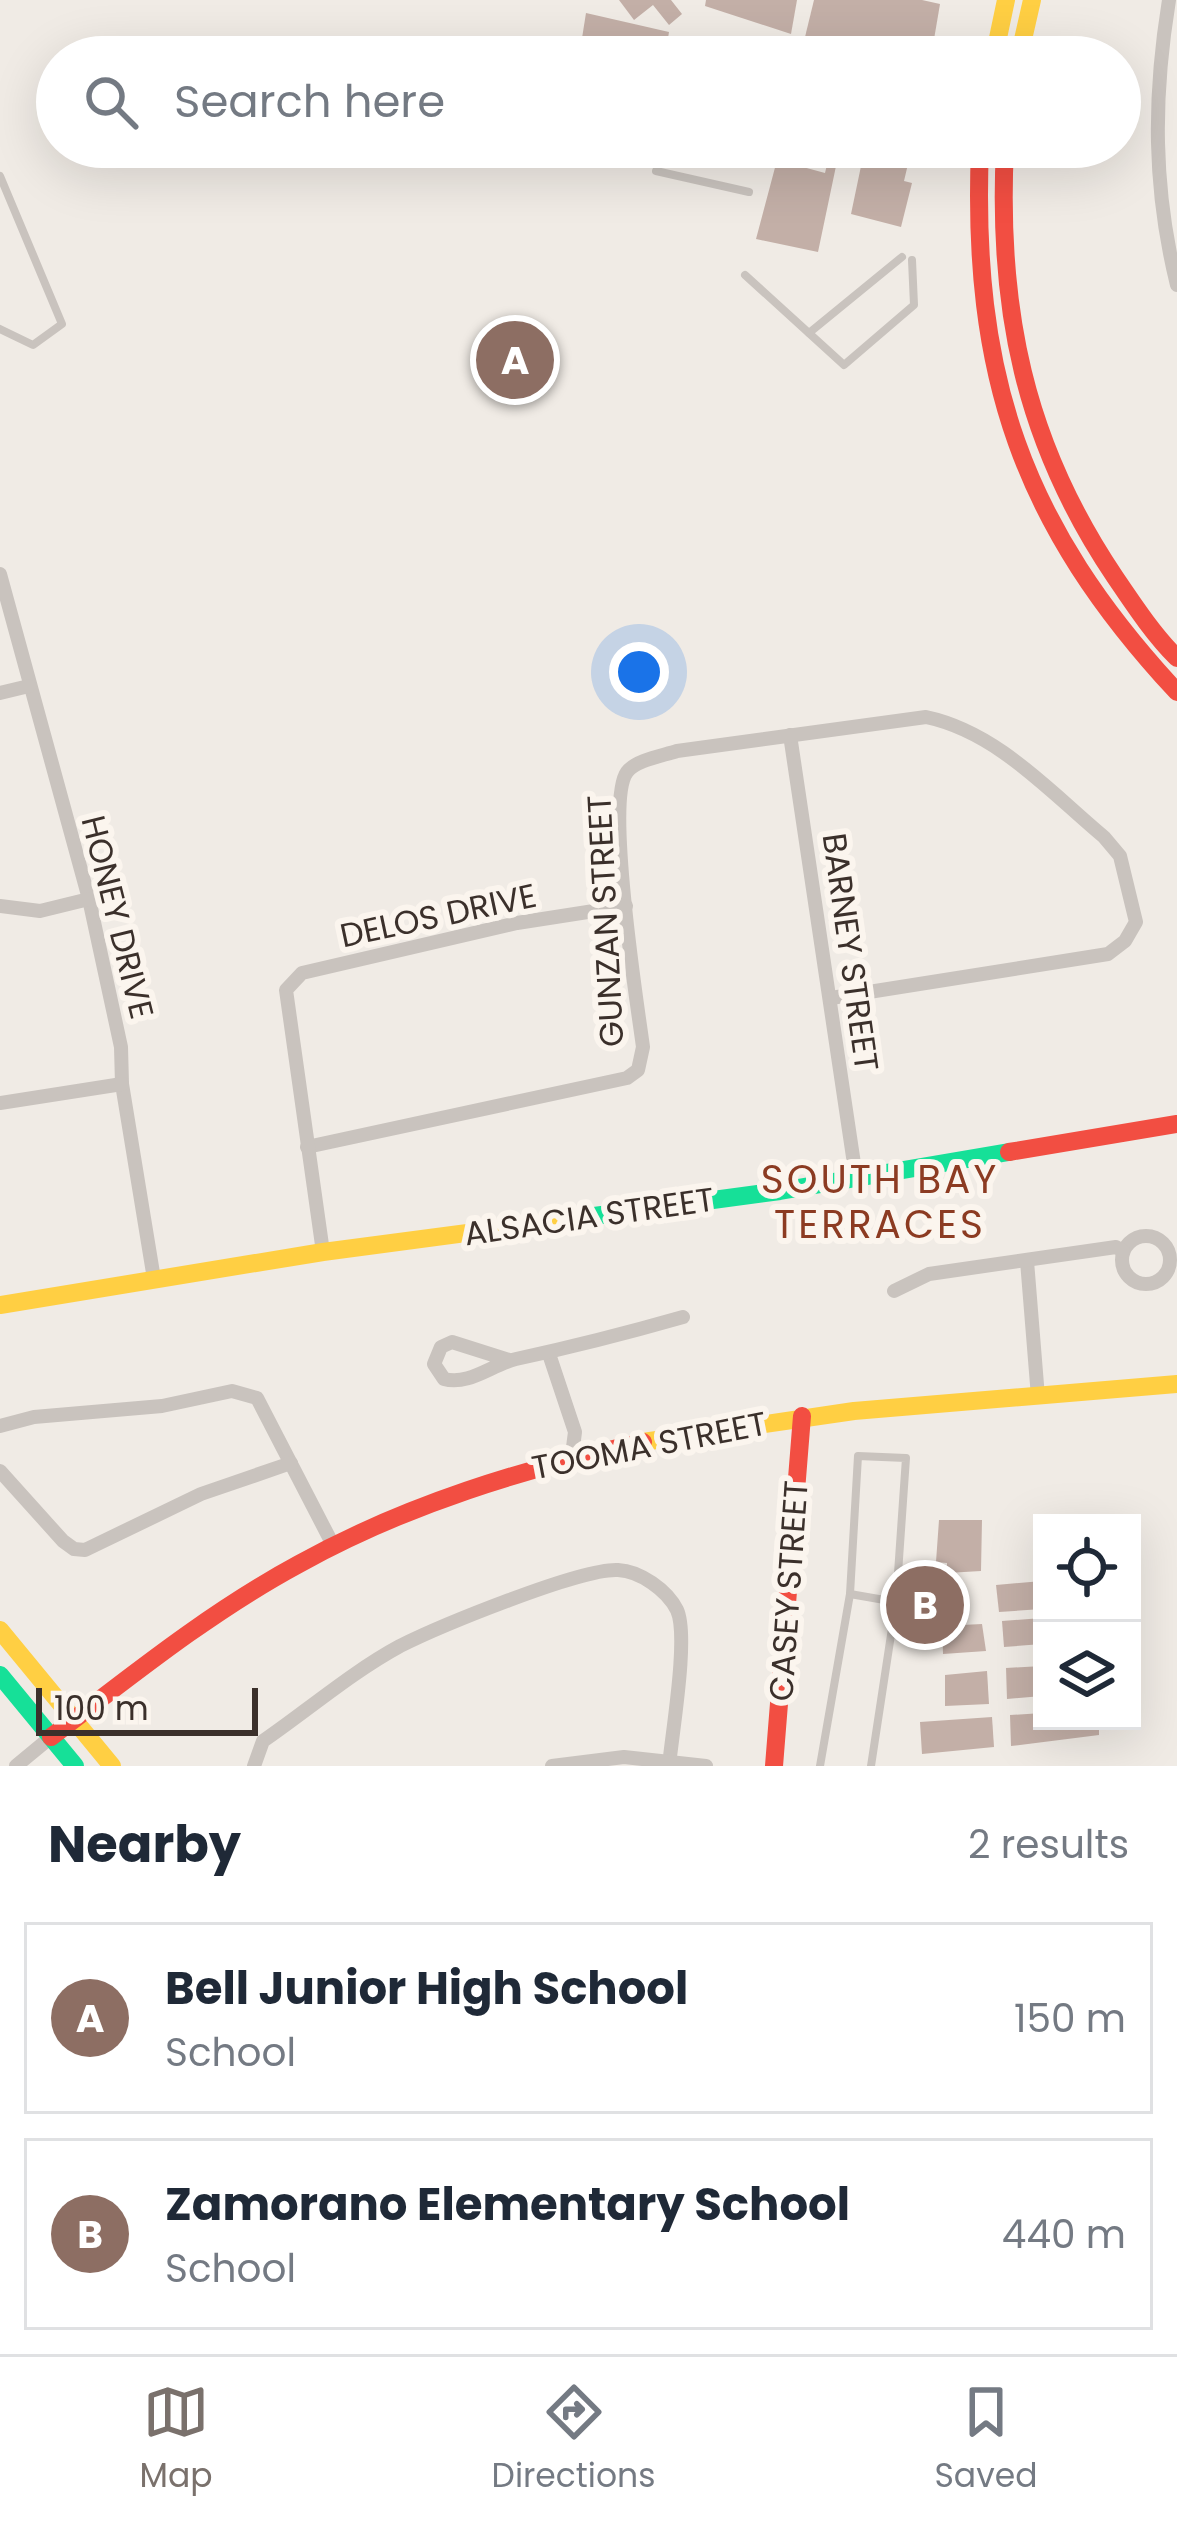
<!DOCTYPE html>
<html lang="en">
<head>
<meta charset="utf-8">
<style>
	body { margin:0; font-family:Poppins,sans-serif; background:#f2f2f3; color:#1f2937 }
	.controls { position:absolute; right:36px; bottom:36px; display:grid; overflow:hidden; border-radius:0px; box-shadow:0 12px 48px #0002 }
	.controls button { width:108px; height:108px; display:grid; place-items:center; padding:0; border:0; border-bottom:3px solid #e0e1e3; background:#fff; color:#1f2937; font:60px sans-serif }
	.scale { position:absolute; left:36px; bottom:30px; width:222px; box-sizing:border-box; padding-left:12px; border:6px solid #3b302b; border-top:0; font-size:33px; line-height:42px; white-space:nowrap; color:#3b302b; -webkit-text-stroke:9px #fbf5ee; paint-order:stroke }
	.you { position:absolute; left:639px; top:672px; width:42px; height:42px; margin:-30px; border:9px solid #fff; border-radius:50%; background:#1a73e8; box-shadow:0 0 0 18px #1a73e833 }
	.badge { display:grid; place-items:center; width:78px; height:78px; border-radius:50%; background:#7a716c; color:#fff; font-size:39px; font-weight:700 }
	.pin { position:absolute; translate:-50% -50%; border:6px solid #fff; box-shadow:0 3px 12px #0006 }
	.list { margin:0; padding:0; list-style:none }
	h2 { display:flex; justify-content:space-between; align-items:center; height:156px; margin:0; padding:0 48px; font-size:51px }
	h2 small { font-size:39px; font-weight:400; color:#747a83 }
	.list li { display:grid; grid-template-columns:78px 1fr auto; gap:36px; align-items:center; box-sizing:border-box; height:192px; margin:0 24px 24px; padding:0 24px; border:3px solid #e0e1e3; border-radius:0px }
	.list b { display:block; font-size:45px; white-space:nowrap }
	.list p { margin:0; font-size:39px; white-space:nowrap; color:#747a83 }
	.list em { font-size:39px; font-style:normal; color:#747a83 }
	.icon { flex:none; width:66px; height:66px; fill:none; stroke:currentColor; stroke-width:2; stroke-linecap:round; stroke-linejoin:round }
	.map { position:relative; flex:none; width:1177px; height:1766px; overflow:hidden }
	.search { position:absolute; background:#fff; box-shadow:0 12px 48px #0002; left:36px; right:36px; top:36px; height:132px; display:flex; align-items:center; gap:30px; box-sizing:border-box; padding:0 42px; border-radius:66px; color:#747a83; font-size:45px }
	.sheet { height:588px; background:#fff }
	nav { display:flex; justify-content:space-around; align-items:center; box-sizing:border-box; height:168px; border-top:3px solid #e0e1e3; background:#fff; font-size:33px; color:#747a83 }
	nav a { display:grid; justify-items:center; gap:6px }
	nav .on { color:#7a716c }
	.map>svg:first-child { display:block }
	.building { fill:#c3afa7 }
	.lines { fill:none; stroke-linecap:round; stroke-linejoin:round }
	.lane { stroke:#c9c3be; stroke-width:8 }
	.street { stroke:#c9c3be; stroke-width:14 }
	.fast { stroke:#16e098; stroke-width:18 }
	.slow { stroke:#ffcf43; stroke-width:18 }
	.jam { stroke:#f24e42; stroke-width:18 }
	.labels { text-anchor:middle; stroke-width:12; stroke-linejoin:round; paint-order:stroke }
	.street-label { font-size:33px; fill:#3b302b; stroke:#fbf5ee }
	.quarter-label { font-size:39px; letter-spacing:3px; fill:#8c3b22; stroke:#fbf5ee }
</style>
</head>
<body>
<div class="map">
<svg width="1177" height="1766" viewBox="0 0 1177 1766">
	<rect width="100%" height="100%" fill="#f0ebe5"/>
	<g class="building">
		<path d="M619,0h52l11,14 -13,11 -16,-20 -19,15z"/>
		<path d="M706,0h91l-6,34 -86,-28z"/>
		<path d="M814,0h108l18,4 -9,53h-33l-93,-20z"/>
		<path d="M586,13l83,19 -4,25h-86z"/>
		<path d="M797,147h43l-22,105 -62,-13 21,-79 48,13 4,-17z"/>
		<path d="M865,147h47l-8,34 8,2 -11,44 -50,-13z"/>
		<path d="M939,1520h43l-1,51 -34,2v-10l-11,-1z"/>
		<path d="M1042,1581v28l-43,3 -3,-27z"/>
		<path d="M1042,1618v26l-38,3 -2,-26z"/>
		<path d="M982,1624l4,27 -43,3 -1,-28z"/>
		<path d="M1042,1666v30l-35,3 -1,-31z"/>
		<path d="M987,1671l2,33 -44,2v-31z"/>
		<path d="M1042,1713v8h57v14l-88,11 -1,-31z"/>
		<path d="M992,1717l2,30 -72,7 -2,-32z"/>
	</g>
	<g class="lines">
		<g class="lane">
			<path d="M713,147l44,10"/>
			<path d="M656,171l93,21"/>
			<path d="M0,176l62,148 -29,21 -33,-16"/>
			<path d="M745,275l99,90 70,-60 -2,-45"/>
			<path d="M809,333l93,-76"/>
			<path d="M850,1594l46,8"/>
			<path d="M820,1766l30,-172 8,-138 48,2 -10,144 -25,164"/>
		</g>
		<g class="street">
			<path d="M1169,0c-16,98 -16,188 8,285"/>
			<path d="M0,574l89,325 32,148 1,37 32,195"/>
			<path d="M0,693l29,-7"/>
			<path d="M790,735l66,442"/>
			<path d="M0,906l40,5 49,-12"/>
			<path d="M0,1103l122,-19"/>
			<path d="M307,1147l320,-69 11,-8 5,-23c-6,-45 -38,-246 -16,-275 9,-12 35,-16 50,-21l249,-34c71,15 123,74 178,120l16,19 16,66 -11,19 -17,13 -277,44"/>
			<circle cx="1146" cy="1260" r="24"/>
			<path d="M323,1252l-37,-262 16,-17 215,-50 109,-17"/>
			<path d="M1027,1261l11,136"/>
			<path d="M894,1291l35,-17 187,-27 7,4"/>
			<path d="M549,1354l26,78 -3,23"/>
			<path d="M509,1360l-57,-18 -11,5 -7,17 10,15c25,7 49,-15 72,-20 56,-12 111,-26 167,-42"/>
			<path d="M0,1426l34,-9 128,-11 70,-15 25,7 76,147"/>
			<path d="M0,1471l63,70 11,8 11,1 116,-56 90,-31"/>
			<path d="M16,1766l35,-29"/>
			<path d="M254,1766l9,-25c45,-31 89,-69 137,-95 38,-19 180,-78 218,-76 22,1 49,20 59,40 12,26 -5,123 -8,156"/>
			<path d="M552,1766l72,-9 82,9"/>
		</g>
		<g class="fast">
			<path d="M557,1221l223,-30 229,-39"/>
			<path d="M0,1675l75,91"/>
		</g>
		<g class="slow">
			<path d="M994,57l12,-57"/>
			<path d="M1019,57l13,-57"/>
			<path d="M0,1305l323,-53 234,-31"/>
			<path d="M643,1442l211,-31 323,-27"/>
			<path d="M0,1630l112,136"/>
		</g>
		<g class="jam">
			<path d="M980,147c-9,228 41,377 197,545"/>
			<path d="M1005,147c-8,161 19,295 110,430 19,28 38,57 62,81"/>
			<path d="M1009,1152l168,-28"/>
			<path d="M51,1737c80,-61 159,-125 248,-173 108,-60 225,-95 344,-122"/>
			<path d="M774,1766l28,-350"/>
		</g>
	</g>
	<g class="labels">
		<g class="street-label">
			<text transform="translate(438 915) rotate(-12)" y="12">DELOS DRIVE</text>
			<text transform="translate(118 917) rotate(76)" y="12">HONEY DRIVE</text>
			<text transform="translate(605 921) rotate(-93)" y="12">GUNZAN STREET</text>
			<text transform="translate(851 952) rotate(82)" y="12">BARNEY STREET</text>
			<text transform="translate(589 1216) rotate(-8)" y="12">ALSACIA STREET</text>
			<text transform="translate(649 1445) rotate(-11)" y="12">TOOMA STREET</text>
			<text transform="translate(788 1591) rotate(-86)" y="12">CASEY STREET</text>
		</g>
		<g class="quarter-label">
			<text x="880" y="1193">SOUTH BAY<tspan x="880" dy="45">TERRACES</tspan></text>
		</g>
	</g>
</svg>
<div class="controls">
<button><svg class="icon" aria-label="locate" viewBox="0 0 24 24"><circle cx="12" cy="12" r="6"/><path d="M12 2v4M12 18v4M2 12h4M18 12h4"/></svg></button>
<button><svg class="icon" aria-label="layers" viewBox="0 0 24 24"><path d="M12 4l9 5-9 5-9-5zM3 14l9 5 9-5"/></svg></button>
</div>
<div class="scale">100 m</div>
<div class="you"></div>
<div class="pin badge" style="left:515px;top:360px;background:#8d6e63">A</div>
<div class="pin badge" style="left:925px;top:1605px;background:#8d6e63">B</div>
<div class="search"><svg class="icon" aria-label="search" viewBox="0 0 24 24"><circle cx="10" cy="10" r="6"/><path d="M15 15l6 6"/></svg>Search here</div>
</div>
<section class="sheet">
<h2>Nearby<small>2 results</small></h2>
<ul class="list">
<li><span class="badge" style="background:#8d6e63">A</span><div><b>Bell Junior High School</b><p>School</p></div><em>150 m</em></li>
<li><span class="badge" style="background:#8d6e63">B</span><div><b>Zamorano Elementary School</b><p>School</p></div><em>440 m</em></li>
</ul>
</section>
<nav>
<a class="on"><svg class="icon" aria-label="map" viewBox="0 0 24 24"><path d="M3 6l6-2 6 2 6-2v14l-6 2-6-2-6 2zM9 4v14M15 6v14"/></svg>Map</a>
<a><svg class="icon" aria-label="directions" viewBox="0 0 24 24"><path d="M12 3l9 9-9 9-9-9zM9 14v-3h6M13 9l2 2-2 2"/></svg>Directions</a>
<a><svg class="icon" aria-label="saved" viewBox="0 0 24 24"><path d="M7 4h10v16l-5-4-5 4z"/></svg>Saved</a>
</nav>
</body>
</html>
